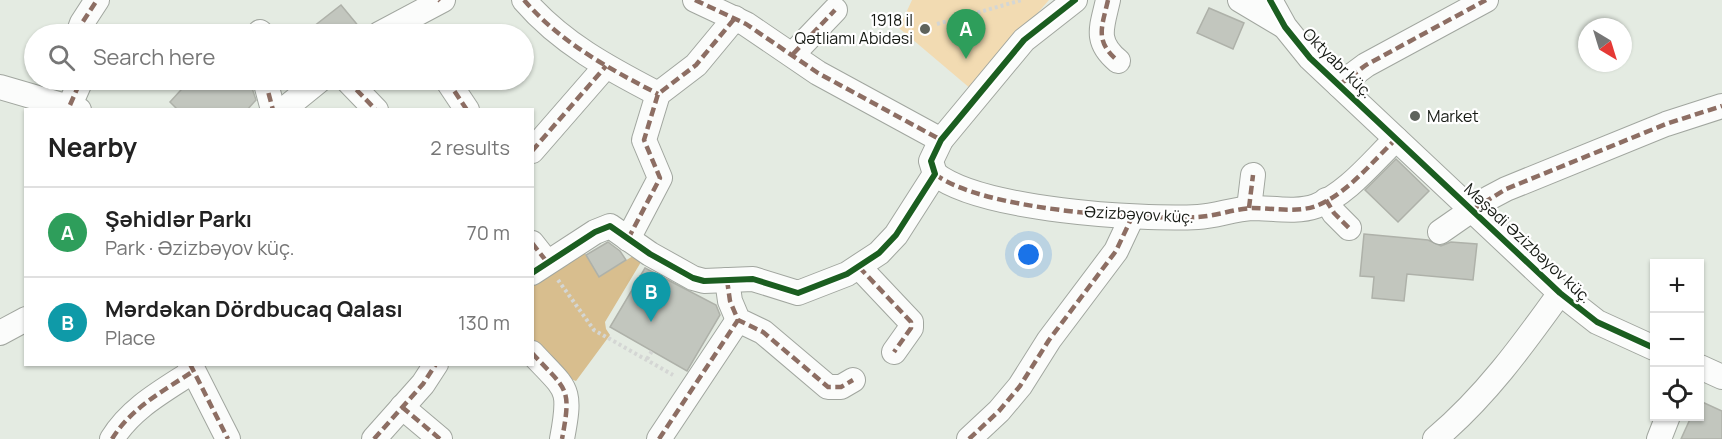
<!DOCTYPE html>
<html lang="en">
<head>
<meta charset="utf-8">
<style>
	body { margin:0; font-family:Manrope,sans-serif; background:#f6f6f6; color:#222 }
	.controls { position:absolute; right:18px; bottom:18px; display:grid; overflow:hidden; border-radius:0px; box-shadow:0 2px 4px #0004 }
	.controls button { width:54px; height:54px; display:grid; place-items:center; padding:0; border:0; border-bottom:2px solid #e0e0e0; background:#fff; color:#222; font:30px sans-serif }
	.compass { position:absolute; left:1578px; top:18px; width:54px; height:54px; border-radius:50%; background:#fff; box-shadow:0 2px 4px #0004; rotate:142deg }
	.you { position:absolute; left:1029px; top:255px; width:21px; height:21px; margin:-15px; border:4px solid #fff; border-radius:50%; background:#1a73e8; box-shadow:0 0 0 9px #1a73e833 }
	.badge { display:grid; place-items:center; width:39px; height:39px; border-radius:50%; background:#b45309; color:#fff; font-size:20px; font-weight:700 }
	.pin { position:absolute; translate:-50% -50px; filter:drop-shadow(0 2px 3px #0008) }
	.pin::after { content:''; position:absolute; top:32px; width:21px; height:18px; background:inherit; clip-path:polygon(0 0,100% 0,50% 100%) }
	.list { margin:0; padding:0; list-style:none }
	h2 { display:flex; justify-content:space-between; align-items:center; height:78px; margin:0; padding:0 24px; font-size:26px }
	h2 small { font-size:20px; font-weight:400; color:#767676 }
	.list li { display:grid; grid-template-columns:39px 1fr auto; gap:18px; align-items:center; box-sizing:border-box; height:90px; padding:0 24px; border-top:2px solid #e0e0e0 }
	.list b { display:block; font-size:22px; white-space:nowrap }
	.list p { margin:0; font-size:20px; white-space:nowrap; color:#767676 }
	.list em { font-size:20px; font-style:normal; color:#767676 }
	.icon { flex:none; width:33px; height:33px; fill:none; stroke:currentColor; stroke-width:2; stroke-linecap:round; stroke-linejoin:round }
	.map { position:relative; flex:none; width:1722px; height:439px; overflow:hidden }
	.search { position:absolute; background:#fff; box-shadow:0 2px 4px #0004; left:24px; top:24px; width:510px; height:66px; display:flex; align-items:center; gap:15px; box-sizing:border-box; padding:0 21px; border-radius:33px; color:#767676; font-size:22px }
	.panel { position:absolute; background:#fff; box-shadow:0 2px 4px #0004; left:24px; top:108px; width:510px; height:258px; border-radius:0px }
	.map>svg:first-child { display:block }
	.green { fill:#f2dbb2 }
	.forest { fill:#d8be8e }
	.building { fill:#c2c6be; stroke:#aeb1a9; stroke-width:1.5 }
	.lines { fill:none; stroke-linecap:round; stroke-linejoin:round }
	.minor-casing { stroke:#a1a69f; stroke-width:26 }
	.path { stroke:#d4d6d4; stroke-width:4; stroke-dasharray:3 3; stroke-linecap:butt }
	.minor { stroke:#fbfcfb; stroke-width:24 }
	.quiet { stroke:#8d6e63; stroke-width:4.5; stroke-dasharray:9 4.5; stroke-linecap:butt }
	.cycleway-casing { stroke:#fff; stroke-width:10 }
	.cycleway { stroke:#1b5e20; stroke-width:6 }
	.poi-dot { fill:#5e635c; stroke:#fff; stroke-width:2 }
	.labels { text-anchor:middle; stroke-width:4.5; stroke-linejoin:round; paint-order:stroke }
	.poi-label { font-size:16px; fill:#161a14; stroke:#fff; text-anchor:end }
	.street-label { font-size:16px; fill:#161a14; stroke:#fff }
</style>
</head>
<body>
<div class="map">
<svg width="1722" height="439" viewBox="0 0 1722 439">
	<rect width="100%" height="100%" fill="#e4ebe2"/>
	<path class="green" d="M912,0h137l-78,89 -72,-61z"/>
	<path class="forest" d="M583,250l16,27 34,-21 8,6 -36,60 1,7 4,6 -34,46 -13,-5 -30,-34v-60z"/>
	<g class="building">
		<path d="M341,5l24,29h-61z"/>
		<path d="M1209,8l35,15 -11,26 -36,-16z"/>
		<path d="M190,80h53l9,8 4,12 -9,10h-69l-8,-8z"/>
		<path d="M1396,159l33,32 -31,31 -33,-32z"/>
		<path d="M1364,234l64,6 13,6 10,-4 26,2 -4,36 -66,-6 -3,27 -32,-3 2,-21 -14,-1z"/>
		<path d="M608,242l12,9 6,9 -27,17 -13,-22z"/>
		<path d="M645,268l71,37 4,10 -33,56 -77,-44z"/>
		<path d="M1700,401l22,10v28h-41l10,-22h9z"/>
	</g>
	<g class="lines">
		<g class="minor-casing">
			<g id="minor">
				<path d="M524,0c37,43 84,68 134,94"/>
				<path d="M695,0l51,24 72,49 123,67"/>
				<path d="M1108,0c-6,27 -14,41 10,61"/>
				<path d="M1240,0l42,25"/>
				<path d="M1270,0l15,27 25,31 250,235 37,29 57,26"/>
				<path d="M260,32l2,2"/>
				<path d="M78,34l4,-11 15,-23"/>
				<path d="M379,34l64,-34"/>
				<path d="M793,54l42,-44"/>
				<path d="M265,80l8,30"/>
				<path d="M347,80l29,30"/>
				<path d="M447,80l20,30"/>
				<path d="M1339,85l27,-20 120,-65"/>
				<path d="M0,87l79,23"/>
				<path d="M70,105l11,-25"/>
				<path d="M283,110l37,-30"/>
				<path d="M532,151l74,-85"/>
				<path d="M935,174c46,36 204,46 263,43 18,-1 36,-8 54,-9 20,0 45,5 64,-2 31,-12 56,-44 80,-67"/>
				<path d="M1326,200l8,13 15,15"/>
				<path d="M1249,208l4,-33"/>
				<path d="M1440,232l49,-34 17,-9 160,-65 56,-18"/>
				<path d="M628,239l32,-61 -16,-38 14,-46 38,-29 39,-47"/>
				<path d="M532,243l15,19"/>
				<path d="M859,267l52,55v6l-17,24"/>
				<path d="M532,273l63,-41 15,-6 40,28 43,24 11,3 49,-2 45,14 49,-19 32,-21 17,-18 39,-61 -4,-13 10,-21 83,-100 51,-40"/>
				<path d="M727,280l3,21 8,19 25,12 65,55h13l12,-7"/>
				<path d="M0,333l26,-14"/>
				<path d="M532,353c35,38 40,33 30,86"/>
				<path d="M190,364l38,75"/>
				<path d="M1700,367l22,10"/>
				<path d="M402,407l38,32"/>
				<path d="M112,439c19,-31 51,-48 80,-67"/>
				<path d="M374,439l49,-55 13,-20"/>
				<path d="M659,439l79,-119"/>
				<path d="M969,439l30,-28 21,-25 29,-46 67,-89 16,-34"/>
				<path d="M1435,439c50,-42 87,-93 125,-146"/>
				<path d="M1659,439l9,-23"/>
			</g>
		</g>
		<g class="path">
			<path d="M937,24l85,-24"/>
			<path d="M558,280l36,50 79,45"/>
			<path d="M647,359l5,-8"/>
		</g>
		<use href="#minor" class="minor"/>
		<g class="quiet">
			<path d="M439,0l1,1"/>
			<path d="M524,0c37,43 84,68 134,94"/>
			<path d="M695,0l51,24 72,49 123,67"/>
			<path d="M1108,0c-6,27 -14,41 10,61"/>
			<path d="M260,32l2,2"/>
			<path d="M78,34l4,-11 15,-23"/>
			<path d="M793,54l42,-44"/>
			<path d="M265,80l8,30"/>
			<path d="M347,80l29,30"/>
			<path d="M447,80l20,30"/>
			<path d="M1339,85l27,-20 120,-65"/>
			<path d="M70,105l11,-25"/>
			<path d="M532,151l74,-85"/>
			<path d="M935,174c46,36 204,46 263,43 18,-1 36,-8 54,-9 20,0 45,5 64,-2 31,-12 56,-44 80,-67"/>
			<path d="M1326,200l8,13 15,15"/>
			<path d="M1249,208l4,-33"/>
			<path d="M1472,210l34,-21 160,-65 56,-18"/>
			<path d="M628,239l32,-61 -16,-38 14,-46 38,-29 39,-47"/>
			<path d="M532,243l15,19"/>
			<path d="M859,267l52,55v6l-17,24"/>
			<path d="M727,280l3,21 8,19 25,12 65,55h13l12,-7"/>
			<path d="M532,353c35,38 40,33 30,86"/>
			<path d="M190,364l38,75"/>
			<path d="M402,407l38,32"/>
			<path d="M112,439c19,-31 51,-48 80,-67"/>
			<path d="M374,439l49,-55 13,-20"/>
			<path d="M659,439l79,-119"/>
			<path d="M969,439l30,-28 21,-25 29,-46 67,-89 16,-34"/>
		</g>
		<g class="cycleway-casing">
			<g id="cycleway">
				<path d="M1270,0l15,27 25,31 250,235 37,29 57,26"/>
				<path d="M532,273l63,-41 15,-6 40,28 43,24 11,3 49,-2 45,14 49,-19 32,-21 17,-18 39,-61 -4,-13 10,-21 83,-100 51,-40"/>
			</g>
		</g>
		<use href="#cycleway" class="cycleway"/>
	</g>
	<g class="poi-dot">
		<circle cx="925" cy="29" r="6"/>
		<circle cx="1415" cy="116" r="6"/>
	</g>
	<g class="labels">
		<g class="poi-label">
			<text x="913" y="26">1918 il<tspan x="913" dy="18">Qətliamı Abidəsi</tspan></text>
			<text x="1427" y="122" text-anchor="start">Market</text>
		</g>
		<g class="street-label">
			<text transform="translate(1338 63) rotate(45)" y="6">Oktyabr küç.</text>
			<text transform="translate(1139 214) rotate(3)" y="6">Əzizbəyov küç.</text>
			<text transform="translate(1528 243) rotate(43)" y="6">Məşədi Əzizbəyov küç.</text>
		</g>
	</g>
</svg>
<div class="controls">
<button>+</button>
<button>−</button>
<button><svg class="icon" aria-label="locate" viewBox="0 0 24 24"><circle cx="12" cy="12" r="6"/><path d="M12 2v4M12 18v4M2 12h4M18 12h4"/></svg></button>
</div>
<svg class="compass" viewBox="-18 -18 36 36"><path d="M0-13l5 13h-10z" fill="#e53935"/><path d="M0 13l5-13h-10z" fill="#767676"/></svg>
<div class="you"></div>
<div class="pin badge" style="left:966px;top:59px;background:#2e9e5b">A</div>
<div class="pin badge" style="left:651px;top:322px;background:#0f9aa8">B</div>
<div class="search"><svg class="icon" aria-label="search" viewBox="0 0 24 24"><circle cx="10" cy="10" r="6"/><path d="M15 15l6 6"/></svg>Search here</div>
<section class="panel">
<h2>Nearby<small>2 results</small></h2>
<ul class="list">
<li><span class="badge" style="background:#2e9e5b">A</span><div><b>Şəhidlər Parkı</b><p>Park · Əzizbəyov küç.</p></div><em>70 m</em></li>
<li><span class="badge" style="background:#0f9aa8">B</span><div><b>Mərdəkan Dördbucaq Qalası</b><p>Place</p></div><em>130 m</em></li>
</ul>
</section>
</div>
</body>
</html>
